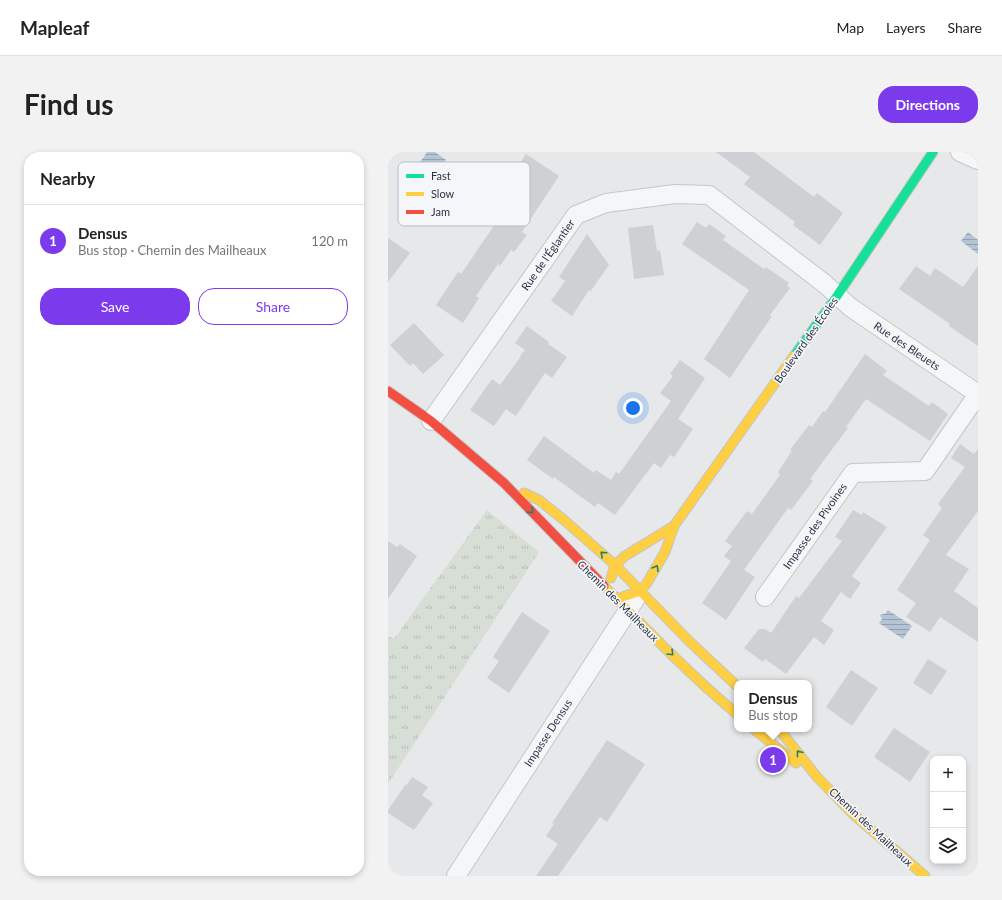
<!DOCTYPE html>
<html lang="en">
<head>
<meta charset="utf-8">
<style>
	body { margin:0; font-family:Lato,sans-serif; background:#f2f2f2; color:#222 }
	.controls { position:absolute; right:12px; bottom:12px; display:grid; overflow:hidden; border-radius:8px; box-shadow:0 2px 6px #0003 }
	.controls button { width:36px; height:36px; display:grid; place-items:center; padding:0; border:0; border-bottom:1px solid #e0e0e0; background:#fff; color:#222; font:20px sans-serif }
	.you { position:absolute; left:245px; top:256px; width:14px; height:14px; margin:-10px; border:3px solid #fff; border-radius:50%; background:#1a73e8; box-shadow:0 0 0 6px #1a73e833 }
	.badge { display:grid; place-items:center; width:26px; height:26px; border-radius:50%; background:#7c3aed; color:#fff; font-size:13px; font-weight:700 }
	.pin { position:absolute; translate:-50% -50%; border:2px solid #fff; box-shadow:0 1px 4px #0006 }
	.popup { position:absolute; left:346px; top:528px; width:78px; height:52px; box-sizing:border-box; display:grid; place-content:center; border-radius:8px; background:#fff; filter:drop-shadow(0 1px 3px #0005); font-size:13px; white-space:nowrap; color:#767676 }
	.popup b { font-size:15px; color:#222 }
	.popup::after { content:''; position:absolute; left:50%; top:100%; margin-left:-8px; border:8px solid transparent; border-top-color:#fff }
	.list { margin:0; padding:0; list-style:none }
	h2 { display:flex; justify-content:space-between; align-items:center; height:52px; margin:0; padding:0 16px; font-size:17px }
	h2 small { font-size:13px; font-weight:400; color:#767676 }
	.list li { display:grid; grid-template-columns:26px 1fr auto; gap:12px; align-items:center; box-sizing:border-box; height:72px; padding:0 16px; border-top:1px solid #e0e0e0 }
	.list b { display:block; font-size:15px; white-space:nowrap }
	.list p { margin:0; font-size:13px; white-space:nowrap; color:#767676 }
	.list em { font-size:13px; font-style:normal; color:#767676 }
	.actions { display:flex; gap:8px; padding:12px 16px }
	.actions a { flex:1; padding:9px 0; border:1px solid #7c3aed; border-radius:16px; text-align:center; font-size:14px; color:#7c3aed }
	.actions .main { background:#7c3aed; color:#fff }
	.icon { flex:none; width:22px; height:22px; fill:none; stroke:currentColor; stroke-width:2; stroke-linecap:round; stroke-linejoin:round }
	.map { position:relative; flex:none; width:590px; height:724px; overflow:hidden; border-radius:16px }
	header { display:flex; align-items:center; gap:24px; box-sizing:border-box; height:56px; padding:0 20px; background:#fff; border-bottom:1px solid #e0e0e0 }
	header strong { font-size:19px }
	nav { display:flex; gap:22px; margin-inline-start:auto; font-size:14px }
	.intro { display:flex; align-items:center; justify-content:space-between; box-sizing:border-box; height:96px; padding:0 24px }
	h1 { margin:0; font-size:28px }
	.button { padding:10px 18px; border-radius:16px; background:#7c3aed; color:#fff; font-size:14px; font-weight:700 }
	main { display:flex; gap:24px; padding:0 24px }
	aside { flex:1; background:#fff; border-radius:16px; box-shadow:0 2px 6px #0003 }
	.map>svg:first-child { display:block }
	.grass { fill:url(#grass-tufts) }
	.water { fill:url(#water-rules) }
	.building { fill:#ced0d3 }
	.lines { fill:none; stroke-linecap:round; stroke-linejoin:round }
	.street-casing { stroke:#c4c6c8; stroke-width:20 }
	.fast-casing { stroke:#c4c6c8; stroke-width:11 }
	.slow-casing { stroke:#c4c6c8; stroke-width:11 }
	.jam-casing { stroke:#c4c6c8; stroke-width:11 }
	.street { stroke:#f5f6f7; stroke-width:18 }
	.fast { stroke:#16e098; stroke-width:9 }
	.slow { stroke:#ffcf43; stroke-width:9 }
	.jam { stroke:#f24e42; stroke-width:9 }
	.oneway { stroke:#22816a }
	.labels { text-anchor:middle; stroke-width:3.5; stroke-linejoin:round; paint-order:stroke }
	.street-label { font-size:11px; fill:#2b3445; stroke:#f4f6f9 }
	.key { fill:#f4f6f9; stroke:#b8bcc3; stroke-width:1 }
	.key-label { font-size:11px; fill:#2b3445 }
</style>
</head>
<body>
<header>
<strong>Mapleaf</strong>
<nav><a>Map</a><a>Layers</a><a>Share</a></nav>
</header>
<div class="intro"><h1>Find us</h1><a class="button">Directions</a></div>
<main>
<aside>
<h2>Nearby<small></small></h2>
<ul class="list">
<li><span class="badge">1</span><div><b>Densus</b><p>Bus stop · Chemin des Mailheaux</p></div><em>120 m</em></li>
</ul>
<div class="actions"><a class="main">Save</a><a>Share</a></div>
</aside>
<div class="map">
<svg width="590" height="724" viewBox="0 0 590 724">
	<defs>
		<pattern id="grass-tufts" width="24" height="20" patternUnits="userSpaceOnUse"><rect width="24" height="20" fill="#d6ded6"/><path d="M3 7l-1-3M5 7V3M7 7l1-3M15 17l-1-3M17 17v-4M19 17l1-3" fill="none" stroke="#b8bfb9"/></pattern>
		<pattern id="water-rules" width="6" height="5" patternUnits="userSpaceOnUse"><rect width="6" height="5" fill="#b4c4d5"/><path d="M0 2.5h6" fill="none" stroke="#93a0af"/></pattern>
	</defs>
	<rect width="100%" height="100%" fill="#e6e8ea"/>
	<path class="grass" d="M99,358l52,42 -151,232v-148l6,3z"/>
	<g class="water">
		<path d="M39,0h8l11,8 -22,32 -4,-3 -4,2 -3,-4 -1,-3 -4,-4z"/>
		<path d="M580,80l10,8v14l-17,-13z"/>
		<path d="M500,458l24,16 -9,13 -24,-16 3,-4 -2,-4 3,-1h2z"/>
	</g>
	<g class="building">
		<path d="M328,0h38l60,45 3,-4 26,20 -23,32 -27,-20 2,-3 -51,-38 6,-7z"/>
		<path d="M138,2l33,22 -37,56 5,3 -13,17 -3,-2 -11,16 -2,-2 -22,32 3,2 -16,25 -27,-18 22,-33 3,2 47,-69 -6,-4 8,-12 -5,-3z"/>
		<path d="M309,70l9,6 3,-4 17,12 -3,4 41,29 2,-2 23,16 -2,3 3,2 -20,27 2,1 -42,62 -26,-19 45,-69 -67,-46z"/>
		<path d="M265,73l4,26 3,-1 4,25 -30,4 -6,-51z"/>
		<path d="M199,82l22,31 -19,27 -1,-2 -17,26 -21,-15 14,-20 -6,-4z"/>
		<path d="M0,86l22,15 -22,29z"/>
		<path d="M528,114l14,10 5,-8 28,19 15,-21v80l-29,-20 1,-2 -51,-35z"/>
		<path d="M26,171l30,32 -21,19 -10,-11 -3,3 -20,-21z"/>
		<path d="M139,174l22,16 -1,2 19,13 -15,21 -7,-5 -29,43 -10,-7 -12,17 -24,-16 22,-31 8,6 21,-29h-1l5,-6 -10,-7z"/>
		<path d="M477,202l22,17 -4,4 46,31 3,-4 16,12 -18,27 -64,-42 -20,28 2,1 -38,51 3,2 -22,29 -3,-2 -44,62 11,7 -29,43 -24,-17 29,-42 -7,-5 8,-10 -7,-5 22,-30 5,3 28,-39 -2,-3 14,-21 -2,-1 19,-25 3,2 11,-16 2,1z"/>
		<path d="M292,208l25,18 -27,41 15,10 -19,28 -4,-2 -9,13 -7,-5 -39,52 -17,-12 -3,4 -41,-30 -1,2 -26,-19 17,-24 50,37 2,-3 15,10 5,-8 3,2 52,-73 -11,-8 13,-17 -3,-2z"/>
		<path d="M572,292l14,10 4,-5v62l-32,44 23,14 -15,22 24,17v34l-38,-25 -10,15 -24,-15 10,-14 -19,-13 33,-50 -7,-5 19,-27 -4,-4 27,-37 -14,-9z"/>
		<path d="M465,358l9,5 1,-3 24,15 -35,49 9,7 -11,16 -9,-7 -20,29 13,9 -10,15 -10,-8 -28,37 -21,-15 -2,3 -19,-14 15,-19h6l6,4 25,-37 3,2 43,-57 -7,-4z"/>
		<path d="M0,389l9,6 3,-3 17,12 -29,43z"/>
		<path d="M134,460l28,19 -41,62 -22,-15 12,-17 -6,-4z"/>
		<path d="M540,507l19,12 -16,24 -18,-12z"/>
		<path d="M463,518l27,18 -26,38 -26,-19z"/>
		<path d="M506,576l36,24 -20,30 -36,-25z"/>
		<path d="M219,588l38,24 -38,58 -7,-5 -42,59h-22l22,-32 -12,-8 8,-12 -2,-1z"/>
		<path d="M24,625l16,10 -6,8 11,8 -19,27 -26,-17v-3l18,-26 1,1z"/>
	</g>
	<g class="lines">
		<g class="street-casing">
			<g id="street">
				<path d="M572,0l18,8"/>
				<path d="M43,269l145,-206 30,-12 69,-9 34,1 116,89 25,23 128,87"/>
				<path d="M377,445l88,-124 72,-2 53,-77"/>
				<path d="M68,724l180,-278"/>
			</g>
		</g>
		<g class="fast-casing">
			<path id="fast" d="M406,204l43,-60 96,-144"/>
		</g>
		<g class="slow-casing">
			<g id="slow">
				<path d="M136,341l15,7 25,20 51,45 74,76 48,45"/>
				<path d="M223,426l4,-13 10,-9 49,-30"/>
				<path d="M216,434c43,44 86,89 133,128"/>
				<path d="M229,447l23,-8 7,-8 18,-31 9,-26 120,-170"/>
				<path d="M366,577l42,34"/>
				<path d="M391,577l38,48 36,37 72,62"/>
			</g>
		</g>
		<g class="jam-casing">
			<path id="jam" d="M0,239l43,30 73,62 100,103"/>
		</g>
		<use href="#street" class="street"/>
		<use href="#fast" class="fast"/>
		<use href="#slow" class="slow"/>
		<use href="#jam" class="jam"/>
	</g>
	<defs><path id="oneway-chevron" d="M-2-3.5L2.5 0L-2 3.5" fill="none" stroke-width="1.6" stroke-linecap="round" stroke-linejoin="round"/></defs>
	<g class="oneway">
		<use href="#oneway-chevron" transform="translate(143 359) rotate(47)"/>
		<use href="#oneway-chevron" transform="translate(215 402) rotate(-138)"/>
		<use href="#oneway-chevron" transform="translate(268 416) rotate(-60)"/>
		<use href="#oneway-chevron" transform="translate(283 501) rotate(45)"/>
		<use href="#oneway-chevron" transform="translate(411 601) rotate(-128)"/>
	</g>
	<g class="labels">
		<g class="street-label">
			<text transform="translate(160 103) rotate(-55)" y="4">Rue de l'Églantier</text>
			<text transform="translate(418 188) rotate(-55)" y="4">Boulevard des Écoles</text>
			<text transform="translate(519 194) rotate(34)" y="4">Rue des Bleuets</text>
			<text transform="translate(427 374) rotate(-55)" y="4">Impasse des Pivoines</text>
			<text transform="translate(230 449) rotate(45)" y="4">Chemin des Mailheaux</text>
			<text transform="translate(160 581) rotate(-57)" y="4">Impasse Densus</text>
			<text transform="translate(483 675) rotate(43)" y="4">Chemin des Mailheaux</text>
		</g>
	</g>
	<rect x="10" y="10" width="132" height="64" rx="6" class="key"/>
	<rect x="18" y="22" width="18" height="4" fill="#16e098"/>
	<rect x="18" y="40" width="18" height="4" fill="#ffcf43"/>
	<rect x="18" y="58" width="18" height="4" fill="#f24e42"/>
	<g class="key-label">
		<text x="43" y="28">Fast</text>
		<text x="43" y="46">Slow</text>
		<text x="43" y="64">Jam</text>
	</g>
</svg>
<div class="controls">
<button>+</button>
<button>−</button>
<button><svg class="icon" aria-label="layers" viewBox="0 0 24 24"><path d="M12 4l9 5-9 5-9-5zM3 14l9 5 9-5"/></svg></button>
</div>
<div class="you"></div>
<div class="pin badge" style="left:385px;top:608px">1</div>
<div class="popup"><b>Densus</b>Bus stop</div>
</div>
</main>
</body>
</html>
